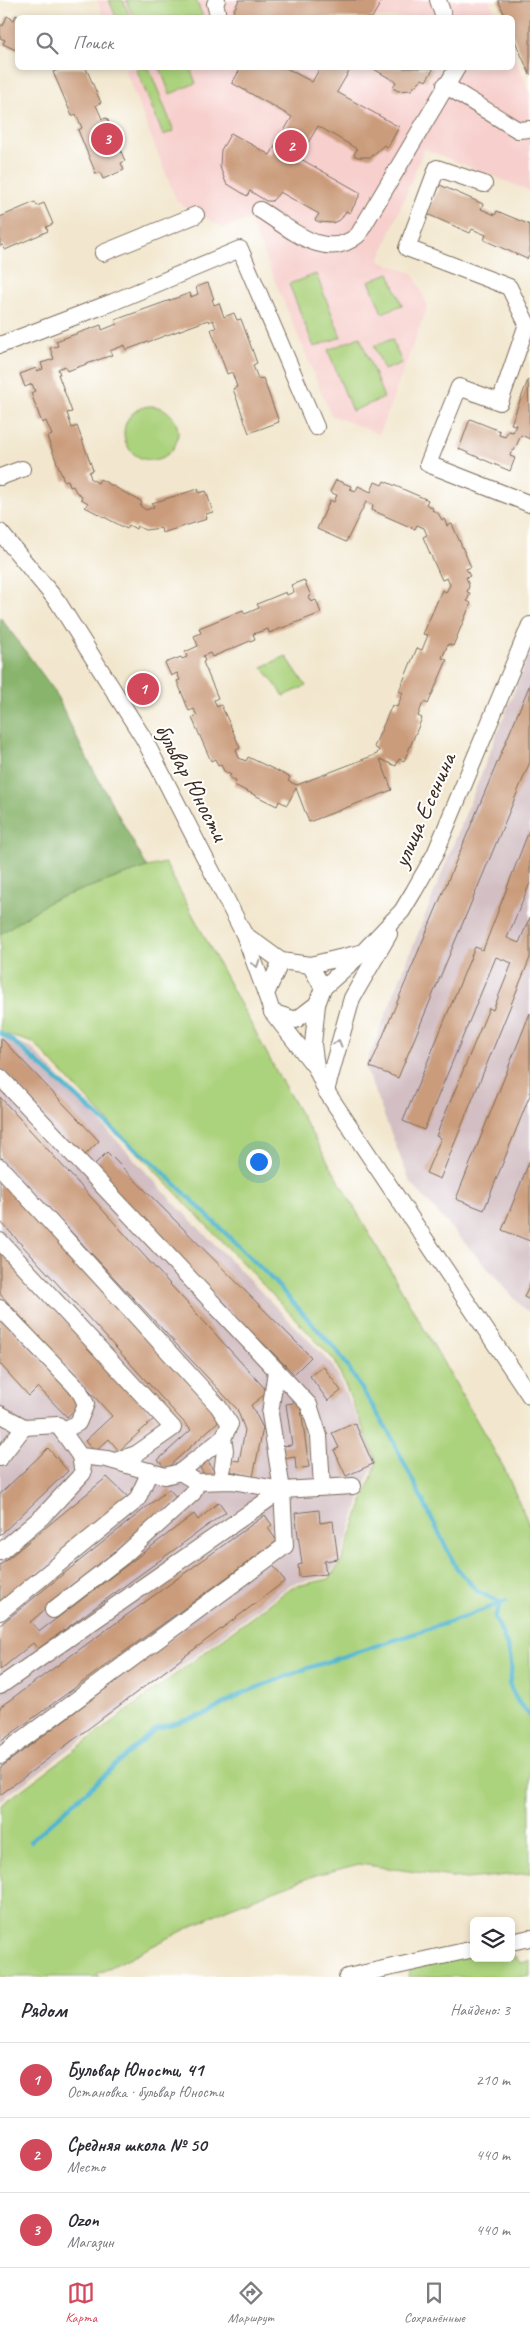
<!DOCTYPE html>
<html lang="ru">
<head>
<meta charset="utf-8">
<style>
	body { margin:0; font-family:Caveat,sans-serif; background:#f7f7f7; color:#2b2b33 }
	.controls { position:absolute; right:15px; bottom:15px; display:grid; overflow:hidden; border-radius:8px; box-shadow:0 2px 8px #0003 }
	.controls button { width:45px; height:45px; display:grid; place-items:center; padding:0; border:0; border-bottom:1px solid #e1e1e2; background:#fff; color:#2b2b33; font:25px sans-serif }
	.you { position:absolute; left:258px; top:1161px; width:18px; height:18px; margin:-12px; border:4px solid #fff; border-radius:50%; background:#1a73e8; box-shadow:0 0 0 8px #1a73e833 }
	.badge { display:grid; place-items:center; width:32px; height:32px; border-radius:50%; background:#d1495b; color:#fff; font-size:16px; font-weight:700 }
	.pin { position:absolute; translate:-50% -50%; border:2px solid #fff; box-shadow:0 1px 5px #0006 }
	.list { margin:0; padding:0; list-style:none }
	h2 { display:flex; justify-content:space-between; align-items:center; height:65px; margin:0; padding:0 20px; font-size:21px }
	h2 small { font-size:16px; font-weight:400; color:#7c7c81 }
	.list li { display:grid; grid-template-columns:32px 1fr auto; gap:15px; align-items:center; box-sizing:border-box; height:75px; padding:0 20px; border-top:1px solid #e1e1e2 }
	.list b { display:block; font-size:19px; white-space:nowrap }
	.list p { margin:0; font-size:16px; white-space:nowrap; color:#7c7c81 }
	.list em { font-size:16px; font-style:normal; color:#7c7c81 }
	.icon { flex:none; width:28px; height:28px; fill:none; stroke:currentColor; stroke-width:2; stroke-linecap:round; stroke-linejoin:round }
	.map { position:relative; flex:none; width:530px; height:1977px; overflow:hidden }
	.search { position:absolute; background:#fff; box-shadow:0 2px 8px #0003; left:15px; right:15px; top:15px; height:55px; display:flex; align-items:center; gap:12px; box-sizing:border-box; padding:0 18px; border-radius:8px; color:#7c7c81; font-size:19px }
	.sheet { height:290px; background:#fff }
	nav { display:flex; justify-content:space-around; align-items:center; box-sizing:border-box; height:70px; border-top:1px solid #e1e1e2; background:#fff; font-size:14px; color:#7c7c81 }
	nav a { display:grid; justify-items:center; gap:2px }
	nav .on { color:#d1495b }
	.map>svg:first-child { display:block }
	.built { fill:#f7d0cd }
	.industrial { fill:#d2bec3 }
	.green { fill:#abd27c; stroke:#737e4d }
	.forest { fill:#88b46c; stroke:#626f45 }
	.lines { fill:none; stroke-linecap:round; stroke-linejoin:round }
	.stream { stroke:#50b5cf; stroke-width:4.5 }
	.building { fill:#cb9c7c }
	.minor-casing { stroke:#7b6c5c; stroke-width:18 }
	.minor { stroke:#fff; stroke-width:16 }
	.oneway { stroke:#a79f9a }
	.labels { text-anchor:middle; stroke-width:4; stroke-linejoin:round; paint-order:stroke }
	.street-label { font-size:24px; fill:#3b2a1e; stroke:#fff }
</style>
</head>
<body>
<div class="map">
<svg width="530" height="1977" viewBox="0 0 530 1977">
	<rect width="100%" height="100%" fill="#fff"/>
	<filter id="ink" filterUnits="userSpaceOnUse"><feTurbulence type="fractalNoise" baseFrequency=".02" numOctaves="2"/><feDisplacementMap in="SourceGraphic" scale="10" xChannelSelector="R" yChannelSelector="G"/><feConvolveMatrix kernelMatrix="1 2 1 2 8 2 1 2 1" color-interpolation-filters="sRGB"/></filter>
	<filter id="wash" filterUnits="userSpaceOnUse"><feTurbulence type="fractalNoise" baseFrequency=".0096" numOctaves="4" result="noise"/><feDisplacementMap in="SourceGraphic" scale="20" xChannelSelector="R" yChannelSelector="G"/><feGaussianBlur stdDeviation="1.12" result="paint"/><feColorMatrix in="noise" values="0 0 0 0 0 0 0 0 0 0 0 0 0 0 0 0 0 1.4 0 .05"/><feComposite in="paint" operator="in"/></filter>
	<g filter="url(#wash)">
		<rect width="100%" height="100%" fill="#f2e7ce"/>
		<g class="built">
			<path d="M97,0h392l8,17 -393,1z"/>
			<path d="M513,54l17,37v100l-106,-42 -45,112 34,12 15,33 -49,128 -48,-19 -82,-196 -25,9 -47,-26 -53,-134h388z"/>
		</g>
		<g class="industrial">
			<path d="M530,651v661l-6,-3 -114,-127 -45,-115z"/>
			<path d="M0,1038l31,9 148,161 153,156 45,98 -10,16 -27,82 -12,16 -37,8 -291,217z"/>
		</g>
		<g class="green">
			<path d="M109,0h14l7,17h-14z"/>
			<path d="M126,0h70l7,17h-70z"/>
			<path d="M136,68h13l25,63 -11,4z"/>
			<path d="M160,68h30l6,15 -26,11z"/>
			<path d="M389,273l13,32 -20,8 -13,-32z"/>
			<path d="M316,274l25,63 -27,10 -25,-63z"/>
			<path d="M360,337l24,61 -32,13 -24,-61z"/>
			<path d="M392,339l10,24 -18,7 -10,-24z"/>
			<circle cx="151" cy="433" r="27"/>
			<path d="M286,656l20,30 -22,10 -22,-29z"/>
			<path d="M165,863l116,217 223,388 26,59v346l-64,6 -107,-15 -43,11 -88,33 -131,66 3,3h-100v-171l292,-219 37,-8 13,-19 35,-98 -42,-101 -301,-318 -34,-10v-99l50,-33 97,-34z"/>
			<path d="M474,1952v6h37v-4l10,9 9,-2v16h-122l2,-12z"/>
		</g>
		<path class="forest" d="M0,617l54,73 29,61 64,116 -97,34 -50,33z"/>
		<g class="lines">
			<g class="stream">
				<path d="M0,1033l14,9 118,104 21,16 115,113 71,78 48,76 69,138 21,24 24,12 5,-2"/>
				<path d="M501,1603l-6,14c9,23 22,42 14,67l9,18 12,14"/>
				<path d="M31,1841l126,-113 47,-13 39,-22 65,-25 148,-48 45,-17"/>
			</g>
		</g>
		<g id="blocks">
			<g class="building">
				<path d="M239,0h143l-10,18h-96l-6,-4 -2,4h-26l-9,-6z"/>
				<path d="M498,0h32v75l-18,-41v-16h-6z"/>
				<path d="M16,15l2,1v35l-15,-7 2,-4 -5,-2v-14l3,2 4,-10 7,4z"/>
				<path d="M56,68h30l15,35 -5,2 6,14 5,-1 18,43 -4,2 3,7 -21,9 -3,-7 -4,2 -18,-44 4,-2 -6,-14 -4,2 -19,-44 5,-2z"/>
				<path d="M241,68h45l26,14 8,-14h31l-14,24 62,35 -11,20 -4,-2 -13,12h-13l-4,-2 3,-6 -39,-23 -19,32 62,35 -11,20 -4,-2 -5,8 -8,4 -14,-1 -4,-2 4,-6 -39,-22 -8,9h-6l-16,-10 -3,5 -21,-13 -6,-16 1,-17 10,-17 39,22 22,-38 -60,-34z"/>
				<path d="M372,68h62l-8,13 -4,-2 -11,11 -13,1 -5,-3 3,-6z"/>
				<path d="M440,185l43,19 -2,5 14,6 2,-4 33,14v30l-3,4 -43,-19 2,-5 -14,-6 -2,4 -43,-19z"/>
				<path d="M35,202l2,4 7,-3 9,21 -7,3 2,4 -43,19 -2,-5 -3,1v-29z"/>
				<path d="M208,283l6,16h-2l2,6 5,-2 5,14 10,-4 3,7 4,-1 16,44 -4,2 5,14 5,-1 16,44 -30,11 -16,-44 4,-2 -5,-15 -5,2 -16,-45 5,-1 -3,-8 -4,2 -1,-2 -82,30 -1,-5 -15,6 2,4 -45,16 -2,-5 -7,3 2,5h-2l14,38 -5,1 5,15 5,-2 16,44 -4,2 2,7 7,4 2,-4 42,23 -2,4 6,4 8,-3 -2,-4 46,-14 1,4 7,-2 7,21 -7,2 1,5 -45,14 -1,-5 -16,2 -8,-4 -1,3 -7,-4 -2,4 -42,-22 3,-4 -7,-4 1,-3 -6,-4 -3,-6 -3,1 -2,-7 -4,1 -17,-44 5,-2 -6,-14 -4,2 -11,-30 4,-2 -3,-7 -7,3 -5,-13 16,-6 1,3 6,-2 -2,-6 13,-4 -4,-11 8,-2 -2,-5 45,-16 1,5 15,-6 -2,-4 75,-27 1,4 7,-3 -2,-7z"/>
				<path d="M528,380l2,59 -9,-4 -7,16 -2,-1 -2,6 5,2 -5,13 -51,-22 11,-30 30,12 -1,4 6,2 3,-6 5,1 3,-7 -5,-1z"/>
				<path d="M336,480l15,6 -1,3 6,2 2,-5 13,6 4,-10 7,3 2,-4 44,19 -2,4 7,4 -1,2 6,3 4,7 2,-1 3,7 5,-2 19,43 -5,2 4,7 -4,1 3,9 -2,6 3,1 -3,8 4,2 -18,43 -5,-2 -6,14 5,2 -19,44 -4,-2 -2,3 -4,11 4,2 -18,43 -5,-2 -3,7 -16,-7 12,31 -83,32 -13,-34 -9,17 -8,-4 -2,5 -43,-21 2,-4 -7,-4 2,-2 -7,-4 -3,-6 -3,1 -3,-7 -4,2 -19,-43 5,-2 -3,-7 -5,2 -12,-30 3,-1 -3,-7 -6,3 -6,-13 16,-6 1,2 5,-2 -2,-5 13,-6 -4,-10 7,-3 -2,-5 44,-18 2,4 14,-6 -2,-4 29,-12 1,3 7,-3 -3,-7 13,-5 7,16 -3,1 3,5 5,-2 5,13 -52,20 -1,-4 -15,5 2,5 -43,18 -2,-4 -7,3 2,5 -2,1 15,36 -4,2 3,7 4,-2 10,22 9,21 -4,2 3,8 7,3 2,-4 42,20 -2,4 9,4 80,-31 2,-4 -5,-3 18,-42 5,2 6,-14 -4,-2 18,-43 5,2 6,-15 -5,-1 10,-23 9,-21 4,2 4,-7 -3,-7 -5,2 -10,-22 -9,-21 4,-2 -3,-7 -7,-3 -2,4 -23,-10 -20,-9 1,-5 -7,-3 -20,40 -29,-13 13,-29 4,2 3,-7 -7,-3z"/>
				<path d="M530,684v78l-132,316 -28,-11z"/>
				<path d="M530,828v55l-23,55 12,5 11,-26v41l-90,221 -14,-6 15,-35 -5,-2 53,-128 4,2 19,-47 -16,-6 -72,173 -21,-9 72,-174 8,3z"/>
				<path d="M530,1013v82l-46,115 -28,-11z"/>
				<path d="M1,1038l98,103 -15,15 -84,-89z"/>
				<path d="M0,1097l268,295 -17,13 12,23 -10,49 -24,-6 2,-11 8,1 6,-31 -8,-21 -237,-253z"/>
				<path d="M107,1152l204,205 -17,17 -205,-204z"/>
				<path d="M530,1160v81l-28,-11z"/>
				<path d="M0,1175l222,243 -56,51 -8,-9 33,-30 -191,-209z"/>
				<path d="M0,1250l155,168 -36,33 -10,-12 -14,13 -10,-11 27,-25 -112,-122z"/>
				<path d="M530,1283v17l-6,-3z"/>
				<path d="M0,1317l81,87 -14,13 -29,-30 -9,9 -29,-32z"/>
				<path d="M323,1366l18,25 -13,10 -18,-25z"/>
				<path d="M300,1402l9,65 -13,2 -1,-12 -12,2 -2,-13 11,-1 -6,-41z"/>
				<path d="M355,1423l18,41 -27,12 -12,-26 5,-2 -7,-15z"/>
				<path d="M48,1448l20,23 -68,64v-41z"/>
				<path d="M207,1459l9,16 -9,5 -9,-16z"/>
				<path d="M107,1477l22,21 -129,104v-37z"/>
				<path d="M169,1489l9,10 -148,123 10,9 154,-117 4,6 21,-18 7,10 -188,137 -5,-6 -33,27v-45z"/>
				<path d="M319,1510l1,13 13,-2 5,38 -14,2 2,13 -27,3 -1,-12 4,-1 -7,-51z"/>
				<path d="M265,1515l7,10 -4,3 9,13 -277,201v-35z"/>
				<path d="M272,1564l13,17 -285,214v-27z"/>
			</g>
		</g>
	</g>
	<g filter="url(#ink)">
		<use href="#blocks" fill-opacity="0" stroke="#7b6c5c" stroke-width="1"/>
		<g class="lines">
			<g class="minor-casing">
				<g id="minor">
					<path d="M217,0l-2,4 2,7"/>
					<path d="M438,0l6,18"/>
					<path d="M445,85l73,45 12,-1"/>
					<path d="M484,184l-47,-16 -30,80 102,39 18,37 -27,78 -41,-15 -31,77 102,40"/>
					<path d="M260,210c30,18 65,53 98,25l99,-167"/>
					<path d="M103,253l93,-38"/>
					<path d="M0,345l113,-43 127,-53 76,178"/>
					<path d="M0,477l22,-8"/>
					<path d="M0,532l58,70 86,137 100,195 22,60"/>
					<path d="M244,934l37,27"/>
					<path d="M281,961l29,4 13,23 -6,16 -21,16 -24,-8 -6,-18z"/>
					<path d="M310,965l50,-12"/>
					<path d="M323,988l39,-35 40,-42 12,-20 21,-37 95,-229"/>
					<path d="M272,1012l44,56 10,23 204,305"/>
					<path d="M316,1068l-3,-24 4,-40"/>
					<path d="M0,1077l276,293 -6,44 12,76 -282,196"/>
					<path d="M326,1091l26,-93 37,-64"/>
					<path d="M0,1167l218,239 12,18 -7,14 -43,34"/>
					<path d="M0,1241l173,187 -37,26 -21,7"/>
					<path d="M0,1308l79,82 7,14 -8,19 -16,8"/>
					<path d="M276,1370l33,35 10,31 3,51"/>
					<path d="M0,1414l24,13 34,-2 22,31 27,3 58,17 15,-4 17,10 35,-1 50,9 71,-4"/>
					<path d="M0,1458l24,-31"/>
					<path d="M221,1481l4,-31 -2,-12"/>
					<path d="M0,1552l43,-36 40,-43 -3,-17"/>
					<path d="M53,1610l69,-53 71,-64 4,-11"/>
					<path d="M0,1612l137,-112 13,-29"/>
					<path d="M0,1756l285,-210 -3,-56"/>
					<path d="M511,1942l19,-4"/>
					<path d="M347,1977l127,-28"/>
				</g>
			</g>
			<use href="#minor" class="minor"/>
		</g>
		<defs><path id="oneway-chevron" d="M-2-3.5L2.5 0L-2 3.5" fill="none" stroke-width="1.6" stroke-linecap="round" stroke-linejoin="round" transform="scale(1.25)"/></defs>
		<g class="oneway">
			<use href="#oneway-chevron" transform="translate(256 964) rotate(70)"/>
			<use href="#oneway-chevron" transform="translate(338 1043) rotate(-75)"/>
		</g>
	</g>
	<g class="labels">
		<g class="street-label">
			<text transform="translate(192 782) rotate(62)" y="8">бульвар Юности</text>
			<text transform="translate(424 810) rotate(-66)" y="8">улица Есенина</text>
		</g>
	</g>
</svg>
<div class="controls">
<button><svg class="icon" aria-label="layers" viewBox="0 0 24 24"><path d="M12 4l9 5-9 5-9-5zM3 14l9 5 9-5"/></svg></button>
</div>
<div class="you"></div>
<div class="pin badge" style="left:143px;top:689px">1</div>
<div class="pin badge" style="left:291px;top:146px">2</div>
<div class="pin badge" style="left:107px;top:139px">3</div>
<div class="search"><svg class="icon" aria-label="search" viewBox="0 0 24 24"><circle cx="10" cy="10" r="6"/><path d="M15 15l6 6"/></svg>Поиск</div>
</div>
<section class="sheet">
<h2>Рядом<small>Найдено: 3</small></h2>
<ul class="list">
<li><span class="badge">1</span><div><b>Бульвар Юности, 41</b><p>Остановка · бульвар Юности</p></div><em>210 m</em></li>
<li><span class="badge">2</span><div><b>Средняя школа № 50</b><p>Место</p></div><em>440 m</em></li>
<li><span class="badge">3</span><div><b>Ozon</b><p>Магазин</p></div><em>440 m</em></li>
</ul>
</section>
<nav>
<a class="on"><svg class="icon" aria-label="map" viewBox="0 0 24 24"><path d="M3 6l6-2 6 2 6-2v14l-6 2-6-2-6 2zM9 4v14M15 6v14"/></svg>Карта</a>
<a><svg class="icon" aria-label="directions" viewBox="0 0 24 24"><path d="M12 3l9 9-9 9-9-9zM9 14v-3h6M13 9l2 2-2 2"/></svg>Маршрут</a>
<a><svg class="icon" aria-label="saved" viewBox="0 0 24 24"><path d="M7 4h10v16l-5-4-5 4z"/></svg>Сохранённые</a>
</nav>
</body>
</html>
